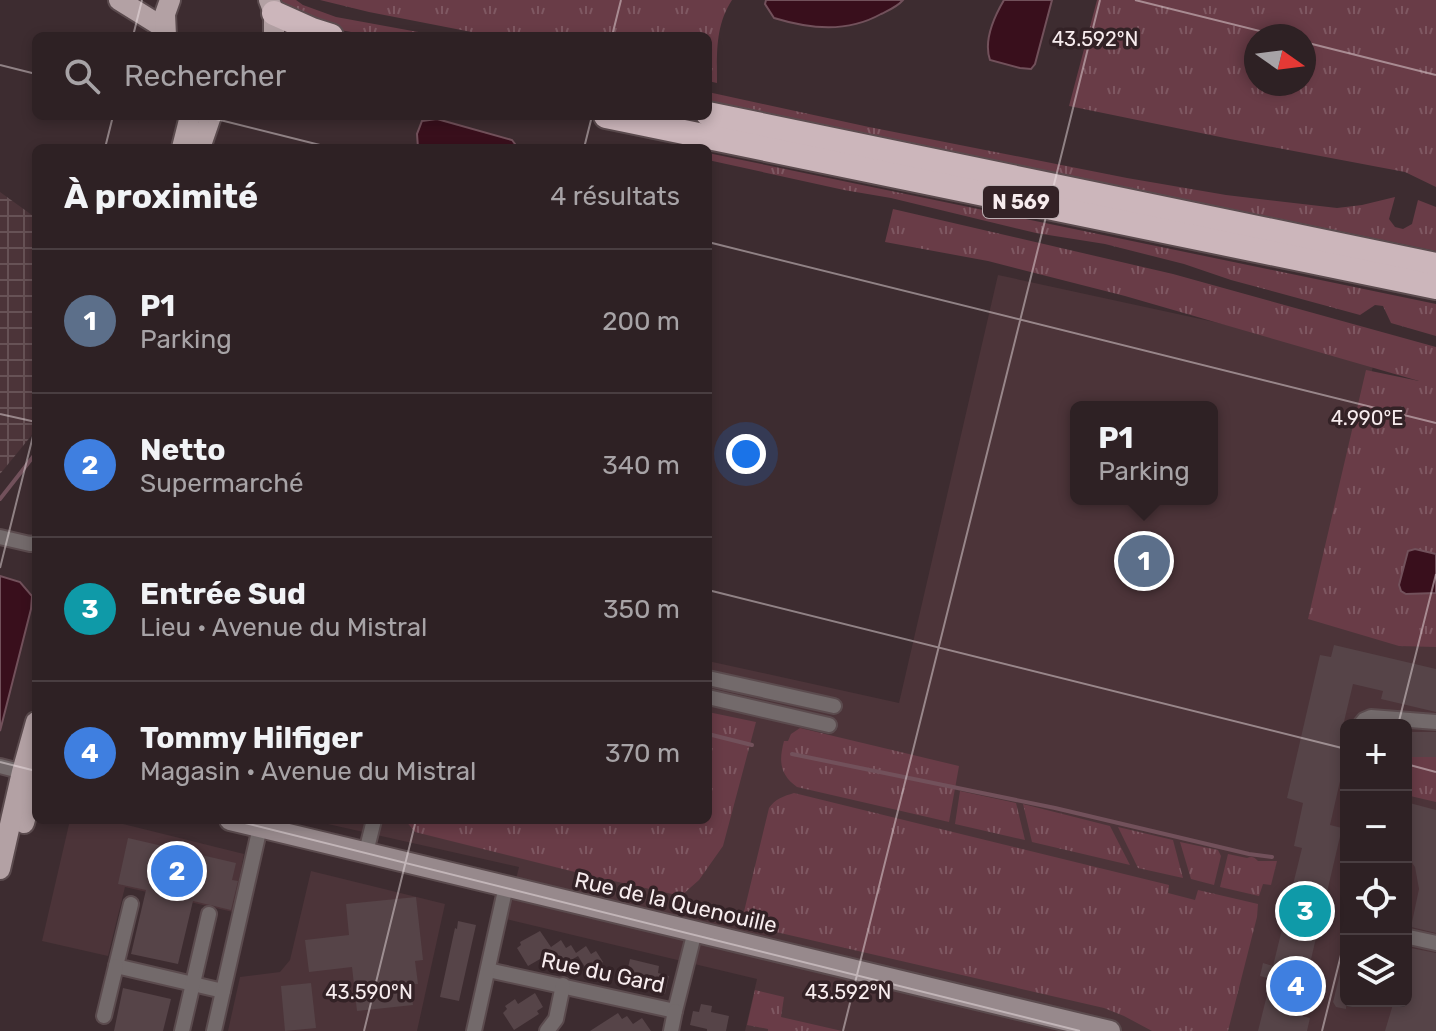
<!DOCTYPE html>
<html lang="fr">
<head>
<meta charset="utf-8">
<style>
	body { margin:0; font-family:Rubik,sans-serif; background:#3a2e31; color:#f1f3f6 }
	.controls { position:absolute; right:24px; bottom:24px; display:grid; overflow:hidden; border-radius:12px; box-shadow:0 4px 12px #0003 }
	.controls button { width:72px; height:72px; display:grid; place-items:center; padding:0; border:0; border-bottom:2px solid #493e41; background:#2e2124; color:#f1f3f6; font:40px sans-serif }
	.compass { position:absolute; left:1244px; top:24px; width:72px; height:72px; border-radius:50%; background:#2e2124; box-shadow:0 4px 12px #0003; rotate:104deg }
	.you { position:absolute; left:746px; top:454px; width:28px; height:28px; margin:-20px; border:6px solid #fff; border-radius:50%; background:#1a73e8; box-shadow:0 0 0 12px #1a73e833 }
	.badge { display:grid; place-items:center; width:52px; height:52px; border-radius:50%; background:#59cebf; color:#fff; font-size:26px; font-weight:700 }
	.pin { position:absolute; translate:-50% -50%; border:4px solid #fff; box-shadow:0 2px 8px #0006 }
	.popup { position:absolute; left:1070px; top:401px; width:148px; height:104px; box-sizing:border-box; display:grid; place-content:center; border-radius:12px; background:#2e2124; filter:drop-shadow(0 2px 6px #0005); font-size:26px; white-space:nowrap; color:#a7a3a6 }
	.popup b { font-size:30px; color:#f1f3f6 }
	.popup::after { content:''; position:absolute; left:50%; top:100%; margin-left:-16px; border:16px solid transparent; border-top-color:#2e2124 }
	.list { margin:0; padding:0; list-style:none }
	h2 { display:flex; justify-content:space-between; align-items:center; height:104px; margin:0; padding:0 32px; font-size:34px }
	h2 small { font-size:26px; font-weight:400; color:#a7a3a6 }
	.list li { display:grid; grid-template-columns:52px 1fr auto; gap:24px; align-items:center; box-sizing:border-box; height:144px; padding:0 32px; border-top:2px solid #493e41 }
	.list b { display:block; font-size:30px; white-space:nowrap }
	.list p { margin:0; font-size:26px; white-space:nowrap; color:#a7a3a6 }
	.list em { font-size:26px; font-style:normal; color:#a7a3a6 }
	.icon { flex:none; width:44px; height:44px; fill:none; stroke:currentColor; stroke-width:2; stroke-linecap:round; stroke-linejoin:round }
	.map { position:relative; flex:none; width:1436px; height:1031px; overflow:hidden }
	.search { position:absolute; background:#2e2124; box-shadow:0 4px 12px #0003; left:32px; top:32px; width:680px; height:88px; display:flex; align-items:center; gap:20px; box-sizing:border-box; padding:0 28px; border-radius:12px; color:#a7a3a6; font-size:30px }
	.panel { position:absolute; background:#2e2124; box-shadow:0 4px 12px #0003; left:32px; top:144px; width:680px; height:680px; border-radius:12px }
	.map>svg:first-child { display:block }
	.built { fill:#4c3439; fill-rule:evenodd }
	.industrial { fill:url(#industrial-grid) }
	.grass { fill:url(#grass-tufts); fill-rule:evenodd }
	.water { fill:#390f1c; stroke:#72515b; stroke-width:2 }
	.lines { fill:none; stroke-linecap:round; stroke-linejoin:round }
	.stream { stroke:#72515b; stroke-width:4 }
	.building { fill:#564448 }
	.street-casing { stroke:#5b4b4e; stroke-width:18 }
	.secondary-casing { stroke:#5b4b4e; stroke-width:24 }
	.primary-casing { stroke:#5b4b4e; stroke-width:24 }
	.highway-casing { stroke:#5b4b4e; stroke-width:28 }
	.street { stroke:#736a6b; stroke-width:14 }
	.secondary { stroke:#97898c; stroke-width:20 }
	.primary { stroke:#b3a1a4; stroke-width:20 }
	.highway { stroke:#ccb6bb; stroke-width:24 }
	.ticks { fill:none; stroke:#f7ecee; stroke-width:2; stroke-opacity:0.45 }
	.labels { text-anchor:middle; stroke-width:7; stroke-linejoin:round; paint-order:stroke }
	.shield { fill:#332226; stroke:#bcafb2; stroke-width:2 }
	.shield-label { font-size:20px; font-weight:bold; fill:#f7ecee }
	.street-label { font-size:22px; fill:#f7ecee; stroke:#332226 }
	.ticks-label { font-size:20px; text-anchor:middle; fill:#f7ecee; stroke:#332226; stroke-width:7; stroke-linejoin:round; paint-order:stroke }
</style>
</head>
<body>
<div class="map">
<svg width="1436" height="1031" viewBox="0 0 1436 1031">
	<defs>
		<pattern id="industrial-grid" width="8" height="8" patternUnits="userSpaceOnUse" patternTransform="scale(2)"><rect width="8" height="8" fill="#4c3439"/><path d="M0 4h8M4 0v8" fill="none" stroke="#675256"/></pattern>
		<pattern id="grass-tufts" width="24" height="20" patternUnits="userSpaceOnUse" patternTransform="scale(2)"><rect width="24" height="20" fill="#693c47"/><path d="M3 7l-1-3M5 7V3M7 7l1-3M15 17l-1-3M17 17v-4M19 17l1-3" fill="none" stroke="#7f5862"/></pattern>
	</defs>
	<rect width="100%" height="100%" fill="#3d2c30"/>
	<g class="built">
		<path d="M998,275l377,82 -56,253 117,21v400h-691l12,-52 -251,-60 13,-52 -209,-47h398v-159l191,42zM1076,407h136v92h-136zM1346,725h60v276h-60z"/>
		<path d="M70,820h37l137,34 -11,58 -108,-25 -17,69 -66,-15z"/>
		<path d="M311,871l134,33 -28,127h-189l12,-54 40,-5 10,-12z"/>
	</g>
	<path class="industrial" d="M0,192l36,26v212l-36,44z"/>
	<g class="grass">
		<path d="M278,0h18l7,5 33,12 104,19c-40,0 -82,2 -120,-12 -14,-5 -27,-14 -40,-20z"/>
		<path d="M320,0h412c-17,26 -15,54 -15,83l-9,-2v-45h-216l-123,-24z"/>
		<path d="M1097,0h339v187l-31,-15 -175,-33 -161,-33zM1256,36h48v48h-48z"/>
		<path d="M708,92l161,35 258,51 99,17 111,13 25,-3 33,-8 -6,22 6,8 8,2 9,-5 6,-24 18,7v44l-728,-150z"/>
		<path d="M708,153l728,151v32l-45,-13 -8,-17 -8,-1 -15,10 -129,-35 -47,-16 -79,-20 -69,-11 -145,-35 -47,-8 -136,-30z"/>
		<path d="M893,209l280,65 263,73v207l-21,-5 -9,45 30,-1v54l-37,-1 -91,-27 58,-249 53,11 -294,-85 -137,-35 -103,-19z"/>
		<path d="M708,712l48,10 -33,124 -24,34 -18,16 -94,-21 -172,-43 -10,-12h303z"/>
		<path d="M800,728l159,38 -10,56 -152,-35c-18,-13 -18,-27 -13,-46h4l3,-7z"/>
		<path d="M1425,747v10h11v45l-30,-7v-38z"/>
		<path d="M960,791l56,12 9,37 -70,-16z"/>
		<path d="M794,793l375,92 -1,8 27,7 3,-10 60,14 -1,13 -29,114h-76l-28,-15 -20,-8 -363,-84 28,-116c6,-9 15,-12 25,-15z"/>
		<path d="M1023,804l87,22 20,39 -98,-23z"/>
		<path d="M1118,827l55,13 10,38 -45,-10z"/>
		<path d="M1180,842l38,8 3,6 -7,29 -23,-6z"/>
		<path d="M1228,854l19,4c5,-2 7,-1 11,3h19l-6,24 -8,-1 -4,12 -39,-9z"/>
		<path d="M755,990l29,7 -3,20 61,14h-74v-2l-21,-4z"/>
	</g>
	<g class="water">
		<path d="M766,0h137c-6,7 -14,10 -22,14 -34,19 -71,15 -107,4l-9,-14z"/>
		<path d="M1004,0h48l-17,64 -4,5 -11,-1 -30,-8c-7,-20 4,-43 14,-60z"/>
		<path d="M437,119l75,21 6,8h-100l-1,-14 5,-13z"/>
		<path d="M1415,549l21,5v39l-30,1 -5,-3 -2,-6 9,-34z"/>
		<path d="M0,576l20,6 12,14 -1,13 -31,122z"/>
	</g>
	<g class="lines">
		<g class="stream">
			<path d="M0,499l36,-46"/>
			<path d="M708,734l44,11"/>
			<path d="M792,754l263,54 194,46 23,3"/>
		</g>
	</g>
	<g class="building">
		<path d="M1334,645l102,24v43l-55,-13 2,-8 -30,-7 -11,46 4,1v24l-16,70 12,3 -18,77 -34,-8 12,-49 -8,-2 9,-43 -16,-5 33,-143 11,2z"/>
		<rect x="1406" y="732" width="30" height="25"/>
		<path d="M1406,802l30,8v123l-25,-6 8,-38 -4,-22 -9,-13z"/>
		<path d="M128,838l108,25 -4,17 6,1 -7,29 -38,-9 -15,63 -47,-10 15,-64 -28,-6z"/>
		<path d="M416,897l7,63 -8,1 3,23h-8l3,21 -56,6 -5,-44 -43,5 -4,-32 44,-5 -3,-31z"/>
		<path d="M1285,917l34,8 -21,90 12,3 -3,13h-49l13,-52 -11,-3 3,-13 10,3z"/>
		<path d="M458,921l18,4 -17,76 -19,-4 15,-69 2,1z"/>
		<path d="M540,931l13,19 -2,-3 10,-7 5,8 5,-3 5,8 10,-7 5,8 5,-3 7,11 -15,10 -10,-16 -15,9 -9,-14 -26,15 -11,-18 4,-3 -1,-3z"/>
		<path d="M1406,947l30,6v78h-51l9,-30h12z"/>
		<path d="M630,959l29,7 -1,7 11,3 -4,18 -12,-3v-2l-34,-8 4,-15 5,2z"/>
		<path d="M1342,966h4v43l-10,-2 -3,-5z"/>
		<path d="M311,983l5,45 -31,3 -4,-45z"/>
		<path d="M123,988l48,11 -8,32h-49z"/>
		<path d="M535,993l8,14 -6,4 2,3 -25,16 -11,-17 4,-4 -2,-3 10,-7 3,5z"/>
		<path d="M701,1004l11,2 -1,6 18,4 -3,15h-19v-2l-17,-4 3,-14 6,1z"/>
		<path d="M618,1013l4,6 5,-3 6,8 9,-6 9,13h-61z"/>
	</g>
	<g class="lines">
		<g class="street-casing">
			<g id="street">
				<path d="M0,537l30,7 6,-1"/>
				<path d="M708,678l126,28"/>
				<path d="M708,697l121,28"/>
				<path d="M1360,725l4,-5 7,-3 65,5"/>
				<path d="M0,766l31,8"/>
				<path d="M366,852l8,-32"/>
				<path d="M131,904l-15,62 107,25"/>
				<path d="M1288,907l34,8"/>
				<path d="M1409,937l27,6"/>
				<path d="M488,970l187,41 20,-80"/>
				<path d="M104,1016l12,-50"/>
				<path d="M182,1031l27,-117"/>
				<path d="M214,1031l46,-204"/>
				<path d="M474,1031l32,-145"/>
				<path d="M547,1031l9,-12 7,-34"/>
				<path d="M671,1031l4,-20"/>
			</g>
		</g>
		<g class="secondary-casing">
			<path id="secondary" d="M230,820l880,211"/>
		</g>
		<g class="primary-casing">
			<g id="primary">
				<path d="M119,0l45,28"/>
				<path d="M269,0l5,13v23"/>
				<path d="M166,36l-1,-22 5,-14"/>
				<path d="M182,148l8,-32"/>
				<path d="M200,148l11,-32"/>
				<path d="M24,823l12,-45"/>
				<path d="M0,869l22,-97 14,-50"/>
			</g>
		</g>
		<g class="highway-casing">
			<g id="highway">
				<path d="M274,13l38,17 19,6"/>
				<path d="M708,114l728,151"/>
				<path d="M606,116l830,171"/>
			</g>
		</g>
		<use href="#street" class="street"/>
		<use href="#secondary" class="secondary"/>
		<use href="#primary" class="primary"/>
		<use href="#highway" class="highway"/>
	</g>
	<path class="ticks" d="M1135,0l145,36M133,36l9,-36M612,36l9,-36M1304,42l132,33M0,65l36,9M204,116l128,32M105,148l8,-32M584,148l8,-32M708,242l728,181M0,414l36,8M0,568l36,-144M708,590l638,159M1398,725l38,-151M0,762l36,9M1406,764l30,8M233,820l847,211M364,1031l52,-211M843,1031l257,-1031M1322,1031l24,-96"/>
	<g class="labels">
		<rect class="shield" x="983" y="186" width="76" height="32" rx="6"/>
		<g class="shield-label">
			<text x="1021" y="209">N 569</text>
		</g>
		<g class="street-label">
			<text transform="translate(676 902) rotate(13)" y="8">Rue de la Quenouille</text>
			<text transform="translate(603 972) rotate(12)" y="8">Rue du Gard</text>
		</g>
	</g>
	<g class="ticks-label">
		<text x="1095" y="46">43.592°N</text>
		<text x="1367" y="425">4.990°E</text>
		<text x="369" y="999">43.590°N</text>
		<text x="848" y="999">43.592°N</text>
	</g>
</svg>
<div class="controls">
<button>+</button>
<button>−</button>
<button><svg class="icon" aria-label="locate" viewBox="0 0 24 24"><circle cx="12" cy="12" r="6"/><path d="M12 2v4M12 18v4M2 12h4M18 12h4"/></svg></button>
<button><svg class="icon" aria-label="layers" viewBox="0 0 24 24"><path d="M12 4l9 5-9 5-9-5zM3 14l9 5 9-5"/></svg></button>
</div>
<svg class="compass" viewBox="-18 -18 36 36"><path d="M0-13l5 13h-10z" fill="#e53935"/><path d="M0 13l5-13h-10z" fill="#a7a3a6"/></svg>
<div class="you"></div>
<div class="pin badge" style="left:1144px;top:561px;background:#5c6f8a">1</div>
<div class="popup"><b>P1</b>Parking</div>
<div class="pin badge" style="left:177px;top:871px;background:#3f7fe0">2</div>
<div class="pin badge" style="left:1305px;top:911px;background:#0f9aa8">3</div>
<div class="pin badge" style="left:1296px;top:986px;background:#3f7fe0">4</div>
<div class="search"><svg class="icon" aria-label="search" viewBox="0 0 24 24"><circle cx="10" cy="10" r="6"/><path d="M15 15l6 6"/></svg>Rechercher</div>
<section class="panel">
<h2>À proximité<small>4 résultats</small></h2>
<ul class="list">
<li><span class="badge" style="background:#5c6f8a">1</span><div><b>P1</b><p>Parking</p></div><em>200 m</em></li>
<li><span class="badge" style="background:#3f7fe0">2</span><div><b>Netto</b><p>Supermarché</p></div><em>340 m</em></li>
<li><span class="badge" style="background:#0f9aa8">3</span><div><b>Entrée Sud</b><p>Lieu · Avenue du Mistral</p></div><em>350 m</em></li>
<li><span class="badge" style="background:#3f7fe0">4</span><div><b>Tommy Hilfiger</b><p>Magasin · Avenue du Mistral</p></div><em>370 m</em></li>
</ul>
</section>
</div>
</body>
</html>
